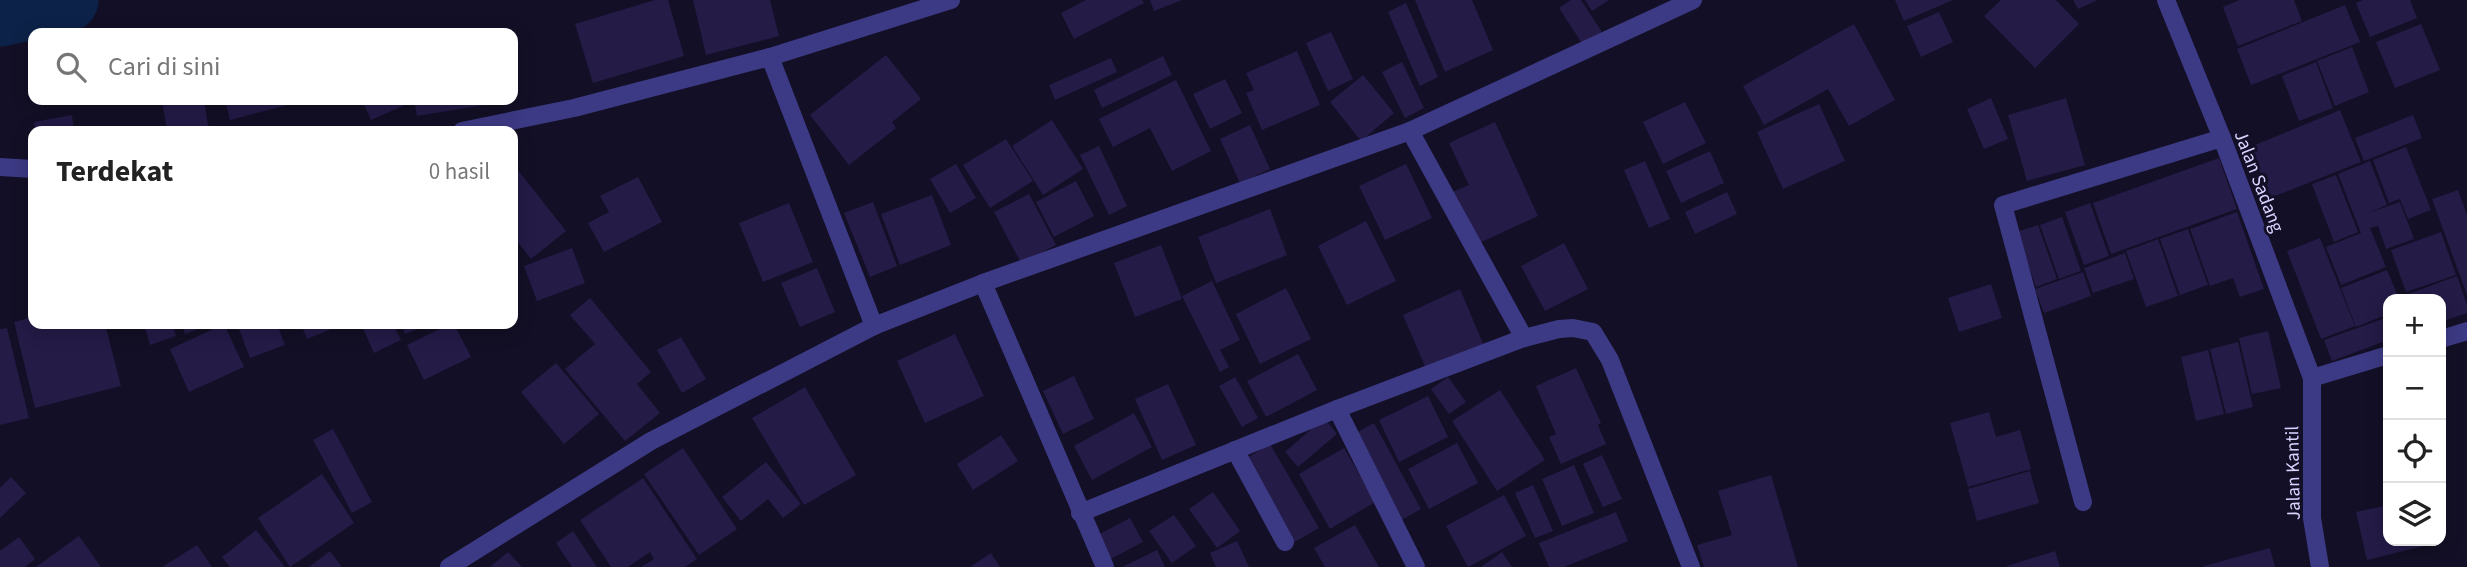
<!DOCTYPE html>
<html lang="id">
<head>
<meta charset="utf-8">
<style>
	body { margin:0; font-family:"Source Sans 3",sans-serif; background:#f6f6f6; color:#222 }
	.controls { position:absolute; right:21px; bottom:21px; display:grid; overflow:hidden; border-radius:14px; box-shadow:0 4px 18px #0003 }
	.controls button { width:63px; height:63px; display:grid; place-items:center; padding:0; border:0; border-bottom:2px solid #e0e0e0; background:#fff; color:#222; font:35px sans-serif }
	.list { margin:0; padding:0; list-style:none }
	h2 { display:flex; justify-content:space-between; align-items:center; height:91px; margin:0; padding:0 28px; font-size:30px }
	h2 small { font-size:23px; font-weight:400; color:#767676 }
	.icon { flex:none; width:38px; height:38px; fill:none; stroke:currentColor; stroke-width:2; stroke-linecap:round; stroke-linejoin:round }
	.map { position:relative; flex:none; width:2467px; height:567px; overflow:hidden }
	.search { position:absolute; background:#fff; box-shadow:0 4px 18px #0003; left:28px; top:28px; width:490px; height:77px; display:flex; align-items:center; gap:18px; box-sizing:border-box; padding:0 24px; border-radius:14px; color:#767676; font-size:26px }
	.panel { position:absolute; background:#fff; box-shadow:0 4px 18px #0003; left:28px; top:126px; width:490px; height:203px; border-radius:14px }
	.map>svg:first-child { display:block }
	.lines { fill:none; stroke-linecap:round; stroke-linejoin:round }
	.river { stroke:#0c2248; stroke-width:65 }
	.building { fill:#241b47 }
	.minor { stroke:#3d3a85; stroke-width:18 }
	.labels { text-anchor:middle; stroke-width:6; stroke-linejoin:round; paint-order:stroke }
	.street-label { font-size:19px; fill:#d9d4ff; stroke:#130f26 }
</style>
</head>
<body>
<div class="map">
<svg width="2467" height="567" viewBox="0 0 2467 567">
	<rect width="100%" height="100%" fill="#130f26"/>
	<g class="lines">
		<path class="river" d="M0,14l66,-14"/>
	</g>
	<g class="building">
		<path d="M655,0h13l16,56 -91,27 -18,-59z"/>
		<path d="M693,0h77l9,36 -73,19z"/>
		<path d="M1086,0h56l2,3 -70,36 -13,-26z"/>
		<path d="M1150,0h32l-28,11z"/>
		<path d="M1415,0h57l21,50 -48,22z"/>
		<path d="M1571,0h10l21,32 -19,13 -24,-37z"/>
		<path d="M1585,0h24l-17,11z"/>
		<path d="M1895,0h58l-49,21z"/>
		<path d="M2001,0h55l23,24 -44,44 -51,-52z"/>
		<path d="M2073,0h25l-20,9z"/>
		<path d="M2239,0h55l8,21 -64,25 -15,-39z"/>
		<path d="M2363,0h47l7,18 -47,19 -14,-34z"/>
		<path d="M1406,3l32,74 -18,9 -32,-74z"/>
		<path d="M2345,5l15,37 -109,43 -14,-36z"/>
		<path d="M1939,12l14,30 -32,15 -14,-31z"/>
		<path d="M1854,24l41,76 -46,26 -21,-37 -64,36 -21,-39z"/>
		<path d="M2421,24l19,46 -45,18 -19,-46z"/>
		<path d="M1331,32l22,47 -25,12 -22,-48z"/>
		<path d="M2352,47l17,45 -34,14 -18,-45z"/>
		<path d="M1297,51l23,54 -58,25 -16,-37 8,-3 -8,-17z"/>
		<path d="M886,55l35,44 -29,23 4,6 -47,37 -39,-50z"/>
		<path d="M1163,56l9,19 -70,33 -8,-18z"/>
		<path d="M1111,58l6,14 -62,28 -6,-15z"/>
		<path d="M1402,62l22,46 -19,10 -23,-46z"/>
		<path d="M2316,62l17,46 -34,13 -17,-45z"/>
		<path d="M1363,75l31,38 -33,28 -31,-39z"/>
		<path d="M1225,79l17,34 -32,16 -17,-35z"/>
		<path d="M1176,80l35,71 -39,20 -22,-43 -37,19 -14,-28z"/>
		<path d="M1991,98l17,41 -24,10 -17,-40z"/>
		<path d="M2066,98l19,67 -58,16 -19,-66z"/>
		<path d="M162,100h42l5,31h-42z"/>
		<path d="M225,100h61l1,5 -57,15z"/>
		<path d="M362,100h38l3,6 -32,14z"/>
		<path d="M414,100h82v3l-79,13z"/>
		<path d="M1685,102l21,41 -43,21 -20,-42z"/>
		<path d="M1819,104l26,57 -62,28 -26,-57z"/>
		<path d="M2340,110l21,52 -91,36 -20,-51z"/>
		<path d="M72,115l2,16h-39l-1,-9z"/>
		<path d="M2413,115l9,23 -58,23 -9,-23z"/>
		<path d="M1052,120l31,49 -40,26 -31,-49z"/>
		<path d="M1495,122l43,94 -61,28 -25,-52 17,-7 -20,-42z"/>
		<path d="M1250,125l20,44 -30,14 -20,-44z"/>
		<path d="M1006,139l27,42 -43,27 -27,-43z"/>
		<path d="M1099,146l28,60 -18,9 -29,-60z"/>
		<path d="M2406,147l25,63 -23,9 -8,-20 -11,4 -16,-43z"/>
		<path d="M1710,151l14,32 -43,20 -15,-32z"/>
		<path d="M2219,158l18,51 -126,45 -18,-51z"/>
		<path d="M1645,161l25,58 -21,9 -25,-58z"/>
		<path d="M2370,161l17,44 -19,8 32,-11 14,37 -28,10 -8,-23 -8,2 16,39 -45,18 -15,-38 35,-14 -23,-59z"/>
		<path d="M956,164l20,34 -26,15 -20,-34z"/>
		<path d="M1406,164l26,54 -47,22 -26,-54z"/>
		<path d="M517,169l49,62 -35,28 -18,-23v-63z"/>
		<path d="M2336,175l22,57 -24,10 -22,-58z"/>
		<path d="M638,177l24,45 -58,30 -16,-29 21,-11 -9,-16z"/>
		<path d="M1076,181l18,35 -40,21 -18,-35z"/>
		<path d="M2458,190l9,25v80l-35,-96z"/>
		<path d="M1727,192l10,22 -42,20 -10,-22z"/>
		<path d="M1029,194l27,51 -35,18 -27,-51z"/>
		<path d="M932,195l19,50 -51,20 -19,-51z"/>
		<path d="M873,202l24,64 -27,11 -26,-64z"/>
		<path d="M789,203l24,59 -50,20 -24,-59z"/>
		<path d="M2090,203l19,53 -25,9 -19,-53z"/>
		<path d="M1270,209l17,46 -71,28 -18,-46z"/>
		<path d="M2237,212l27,77 -24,8 -7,-19 -23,8 -20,-57z"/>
		<path d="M2062,217l19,54 -22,8 -19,-54z"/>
		<path d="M1366,221l30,60 -49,24 -29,-59z"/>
		<path d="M2038,225l19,54 -21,8 -19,-55z"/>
		<path d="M2188,229l20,56 -28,10 -20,-56z"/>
		<path d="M2441,232l15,43 -50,17 -15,-42z"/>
		<path d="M2320,238l35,88 -34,13 -34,-88z"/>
		<path d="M2158,239l20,57 -32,11 -20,-56z"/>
		<path d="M1564,243l24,46 -43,22 -24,-45z"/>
		<path d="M1161,245l21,54 -47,18 -21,-54z"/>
		<path d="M572,248l13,35 -48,18 -13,-35z"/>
		<path d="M2125,253l9,26 -41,14 -9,-25z"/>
		<path d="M817,268l18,44 -35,15 -19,-44z"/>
		<path d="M2387,270l12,29h-11v15l-32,13 -15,-39z"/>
		<path d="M2083,272l8,24 -47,17 -9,-24z"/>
		<path d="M2457,276l10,29v8l-26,9v-23h-31l-2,-5z"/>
		<path d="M1212,281l28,59 -20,10 9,17 -9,5 -38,-76z"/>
		<path d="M1991,284l11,34 -43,14 -11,-34z"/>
		<path d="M1286,288l25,51 -51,25 -24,-50z"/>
		<path d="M1460,289l24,57 -57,25 -24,-56z"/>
		<path d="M590,298l61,74 -14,12 23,29 -35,28 -60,-72 30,-25 -25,-29z"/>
		<path d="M33,317v7h72l16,62 -86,22 -21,-86z"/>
		<path d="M2388,317v23l-56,21 -8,-21z"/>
		<path d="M144,324h28l4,12 -26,9z"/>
		<path d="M182,324h29l-26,10z"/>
		<path d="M224,324l20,43 -55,25 -19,-43z"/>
		<path d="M237,324h40l8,21 -35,13z"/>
		<path d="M301,324h43l-37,15z"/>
		<path d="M361,324h32l8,16 -27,13z"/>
		<path d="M401,324h28l-24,10z"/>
		<path d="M450,324h4l17,33 -47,23 -17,-35z"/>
		<path d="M7,328l22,90 -29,7v-96z"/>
		<path d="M2268,331l13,57 -29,6 -13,-56z"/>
		<path d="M955,334l29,62 -59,27 -28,-62z"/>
		<path d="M681,337l25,42 -24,14 -25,-43z"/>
		<path d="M2238,342l15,65 -27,7 -16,-65z"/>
		<path d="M2208,350l16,64 -28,7 -15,-64z"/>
		<path d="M1298,354l19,36 -51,27 -19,-36z"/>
		<path d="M556,363l43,51 -35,30 -43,-52z"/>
		<path d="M1576,368l25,55 -3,2 8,19 -45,20 -12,-27 7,-3 -20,-48z"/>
		<path d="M1074,376l20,43 -31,15 -20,-43z"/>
		<path d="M1235,377l23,41 -16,9 -23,-41z"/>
		<path d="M1448,377l18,25 -17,12 -18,-25z"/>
		<path d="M1168,384l28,61 -34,15 -27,-61z"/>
		<path d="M805,387l51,88 -52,30 -52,-87z"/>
		<path d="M1500,390l45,70 -48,31 -45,-70z"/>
		<path d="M1428,396l20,41 -49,25 -20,-42z"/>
		<path d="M1989,412l7,25 24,-7 11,39 -63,18 -18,-64z"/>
		<path d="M1134,413l18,34 -60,33 -18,-34z"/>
		<path d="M1324,418l13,16 -39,33 -13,-15z"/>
		<path d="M1374,423l47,86 -23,13 -47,-86z"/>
		<path d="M333,429l39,73 -20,11 -39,-73z"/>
		<path d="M1001,435l17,26 -45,29 -16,-26z"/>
		<path d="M1457,443l21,40 -49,26 -21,-40z"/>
		<path d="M1270,444l49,84 -26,15 -48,-84z"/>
		<path d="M683,448l54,81 -38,26 -55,-81z"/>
		<path d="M1344,448l31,54 -45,27 -31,-55z"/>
		<path d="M1602,455l20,44 -19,8 -20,-43z"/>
		<path d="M766,462l35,42 -18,14 -15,-19 -27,22 -19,-24z"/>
		<path d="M1574,465l20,48 -32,13 -20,-47z"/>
		<path d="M2030,471l9,32 -62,18 -9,-32z"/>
		<path d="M322,474l32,49 -64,44 -32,-49z"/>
		<path d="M1771,475l27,92h-94l-7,-22 35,-10 -14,-44z"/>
		<path d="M11,477l15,16 -26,25v-30z"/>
		<path d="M643,478l54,81 -12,8h-44l13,-8 -4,-7 -22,15h-17l-31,-47z"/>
		<path d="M1533,485l20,46 -18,7 -20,-45z"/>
		<path d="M1213,492l27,39 -23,17 -28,-39z"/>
		<path d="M1504,495l22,41 -58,31 -22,-41z"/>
		<path d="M2388,505v36l52,1 -73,18 -11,-48z"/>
		<path d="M1616,512l12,29 -64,26h-15l-10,-24z"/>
		<path d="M1174,515l22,31 -24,17 -23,-32z"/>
		<path d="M1130,518l13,24 -36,19 -13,-24z"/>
		<path d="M1355,525l24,42h-54l-11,-19z"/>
		<path d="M256,530l29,37h-55l-8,-10z"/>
		<path d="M573,531l24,36h-25l-16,-24z"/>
		<path d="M79,536l22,31h-65z"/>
		<path d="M19,537l16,22 -10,8h-25v-16z"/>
		<path d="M1237,541l12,26h-33l-6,-14z"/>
		<path d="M197,545l15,22h-50z"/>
		<path d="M2270,548l5,19h-71v-1z"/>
		<path d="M1157,550l8,17h-43z"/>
		<path d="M330,551l12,16h-33z"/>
		<path d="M2055,551l5,16h-53v-1z"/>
		<path d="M508,552l14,15h-32z"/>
		<path d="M1502,552l10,15h-31z"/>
		<path d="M991,553l9,14h-30z"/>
	</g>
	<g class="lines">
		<g class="minor">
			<path d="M2166,0l56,138 90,240v140l8,49"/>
			<path d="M770,57l104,269"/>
			<path d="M462,131l112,-23 196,-51 181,-57"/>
			<path d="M1410,131l114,207"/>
			<path d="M0,167l33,2"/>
			<path d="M983,283l122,284"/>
			<path d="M2441,339l26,-8"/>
			<path d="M2312,378l76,-23"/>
			<path d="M1337,409l79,158"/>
			<path d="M1235,450l50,92"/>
			<path d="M2083,502l-80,-297 219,-67"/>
			<path d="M1080,513l257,-104 187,-71 35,-9 14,-1 20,4 17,28 81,207"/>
			<path d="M449,567l202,-126 223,-115 109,-43 427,-152 283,-131"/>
		</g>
	</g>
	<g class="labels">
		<g class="street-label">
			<text transform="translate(2260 181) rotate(69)" y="7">Jalan Sadang</text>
			<text transform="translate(2292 473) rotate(-91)" y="7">Jalan Kantil</text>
		</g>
	</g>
</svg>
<div class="controls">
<button>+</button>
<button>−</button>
<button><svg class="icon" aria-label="locate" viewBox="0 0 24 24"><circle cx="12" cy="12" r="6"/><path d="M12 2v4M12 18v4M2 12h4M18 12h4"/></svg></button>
<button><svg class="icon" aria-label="layers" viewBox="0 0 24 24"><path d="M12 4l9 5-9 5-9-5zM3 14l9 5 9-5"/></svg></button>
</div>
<div class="search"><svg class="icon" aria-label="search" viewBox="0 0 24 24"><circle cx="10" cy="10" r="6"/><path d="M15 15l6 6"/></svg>Cari di sini</div>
<section class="panel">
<h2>Terdekat<small>0 hasil</small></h2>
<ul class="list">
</ul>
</section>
</div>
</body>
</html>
